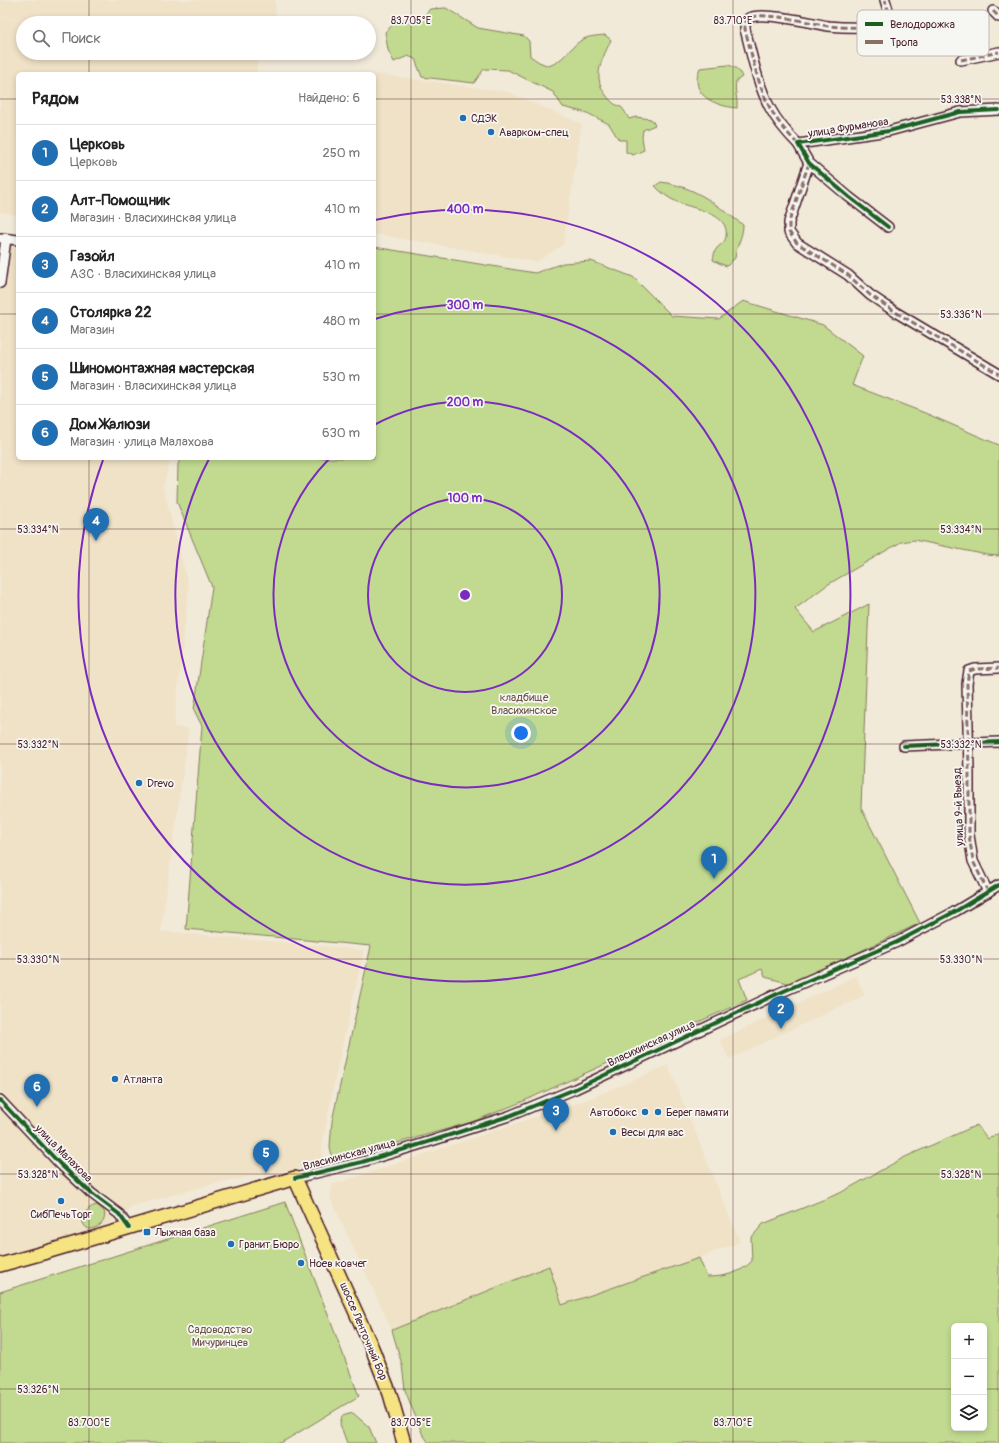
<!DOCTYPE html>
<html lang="ru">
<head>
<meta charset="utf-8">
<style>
	body { margin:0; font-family:Pangolin,sans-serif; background:#f2f2f2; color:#222 }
	.controls { position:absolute; right:12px; bottom:12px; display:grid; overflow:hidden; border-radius:6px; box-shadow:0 2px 6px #0003 }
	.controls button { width:36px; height:36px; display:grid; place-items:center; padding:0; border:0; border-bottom:1px solid #e0e0e0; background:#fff; color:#222; font:20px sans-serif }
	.you { position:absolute; left:521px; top:733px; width:14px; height:14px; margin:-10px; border:3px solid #fff; border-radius:50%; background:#1a73e8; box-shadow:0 0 0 6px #1a73e833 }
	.badge { display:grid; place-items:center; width:26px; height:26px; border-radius:50%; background:#1f6fb2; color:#fff; font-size:13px; font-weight:700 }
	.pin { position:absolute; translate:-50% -33px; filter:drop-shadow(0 1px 2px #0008) }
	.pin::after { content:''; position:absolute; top:21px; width:14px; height:12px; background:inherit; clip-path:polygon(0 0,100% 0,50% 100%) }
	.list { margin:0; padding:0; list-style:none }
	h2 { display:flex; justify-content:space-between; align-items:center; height:52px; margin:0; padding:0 16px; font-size:17px }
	h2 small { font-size:13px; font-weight:400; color:#767676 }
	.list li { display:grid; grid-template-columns:26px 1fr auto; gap:12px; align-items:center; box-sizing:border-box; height:56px; padding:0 16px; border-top:1px solid #e0e0e0 }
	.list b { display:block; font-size:15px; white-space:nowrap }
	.list p { margin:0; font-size:13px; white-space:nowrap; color:#767676 }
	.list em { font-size:13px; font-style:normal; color:#767676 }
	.icon { flex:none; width:22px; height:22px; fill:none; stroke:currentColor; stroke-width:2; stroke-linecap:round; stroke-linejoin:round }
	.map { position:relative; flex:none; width:999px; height:1443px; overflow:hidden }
	.search { position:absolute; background:#fff; box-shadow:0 2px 6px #0003; left:16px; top:16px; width:360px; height:44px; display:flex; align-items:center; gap:10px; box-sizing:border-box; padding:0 14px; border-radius:22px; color:#767676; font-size:15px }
	.panel { position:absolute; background:#fff; box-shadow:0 2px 6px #0003; left:16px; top:72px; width:360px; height:388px; border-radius:6px }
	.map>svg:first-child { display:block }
	.built { fill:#efe2c7 }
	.green { fill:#c1da90; stroke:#867c5e; fill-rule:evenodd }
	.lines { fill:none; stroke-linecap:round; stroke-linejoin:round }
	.minor-casing { stroke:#4a1f2b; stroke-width:12 }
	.highway-casing { stroke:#4a1f2b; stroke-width:16 }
	.minor { stroke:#f6f6f2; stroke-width:9 }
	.highway { stroke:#f6e381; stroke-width:13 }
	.quiet { stroke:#8d6e63; stroke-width:3; stroke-dasharray:6 3; stroke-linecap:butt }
	.cycleway-casing { stroke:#f6f6f2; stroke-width:6 }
	.cycleway { stroke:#1b5e20; stroke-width:4 }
	.ticks { fill:none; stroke:#4a1f2b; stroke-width:1; stroke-opacity:0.45 }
	.ring { fill:none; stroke:#7b2cbf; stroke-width:2 }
	.poi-dot { fill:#1f6fb2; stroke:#f6f6f2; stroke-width:1.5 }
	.labels { text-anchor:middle; stroke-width:3.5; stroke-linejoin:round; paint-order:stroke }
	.poi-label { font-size:11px; fill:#4a1f2b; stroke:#f6f6f2; text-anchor:start }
	.street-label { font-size:11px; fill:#4a1f2b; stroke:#f6f6f2 }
	.park-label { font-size:11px; fill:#684e44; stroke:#f6f6f2 }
	.key { fill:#f6f6f2; stroke:#c2b6b6; stroke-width:1 }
	.key-label { font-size:11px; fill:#4a1f2b }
	.ticks-label { font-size:10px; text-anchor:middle; fill:#4a1f2b; stroke:#f6f6f2; stroke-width:3.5; stroke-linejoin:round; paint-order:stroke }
	.centre { fill:#7b2cbf; stroke:#f6f6f2; stroke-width:2 }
	.ring-label { font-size:12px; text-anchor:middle; font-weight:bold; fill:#7b2cbf; stroke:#f6f6f2; stroke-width:3.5; stroke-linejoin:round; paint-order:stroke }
</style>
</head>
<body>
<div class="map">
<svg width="999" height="1443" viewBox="0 0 999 1443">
	<rect width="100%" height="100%" fill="#f2ead9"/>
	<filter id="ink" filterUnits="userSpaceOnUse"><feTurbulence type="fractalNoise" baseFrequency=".025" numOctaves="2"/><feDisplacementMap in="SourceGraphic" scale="8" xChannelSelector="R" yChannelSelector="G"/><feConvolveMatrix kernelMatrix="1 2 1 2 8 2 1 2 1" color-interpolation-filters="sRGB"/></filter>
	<g filter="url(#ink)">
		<g class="built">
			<path d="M0,0h275l1,16 -33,2v5h-220v30h236l-3,21h-238v141l-18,-3v-195l25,3 -25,-4z"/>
			<path d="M371,73l137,19 74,32 -19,121 -27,17 -162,-28v-160h-8z"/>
			<path d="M0,245l18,2v211h153l-8,29 26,100 -15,140 15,2 -28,202 203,19 -29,128 -13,69 1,18 -102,17 -89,24 -27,21 -95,28 -10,1z"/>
			<path d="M856,976l9,19 -136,64 -9,-19z"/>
			<path d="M668,1065l72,177 -41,16 -137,47 -13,-38 -157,63 -62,-132 2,-13 254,-85z"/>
		</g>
		<g class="green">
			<path d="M446,8l32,20 46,8 5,5 1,15 9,6 10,4c15,-6 19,-16 31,-25 7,-5 16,-5 25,-6l6,5c-11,24 -21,40 1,62 3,3 6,3 9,5 3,2 6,9 8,12l7,-2 15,2 4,6 -12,5 -1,7 2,13 -11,5 -7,-3v-12h-7l-10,-16 -22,-11 -24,-6 -10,-15 -25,-12 -20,-10 -24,-1 -10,14 -52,-6 -7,-18 -7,-3 -14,6 -6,-12 -3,-18c14,-13 15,-14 35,-12l10,-11z"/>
			<path d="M728,65c7,2 11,4 14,12l-6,4c-2,9 2,18 1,27 -22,-2 -49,-13 -37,-40z"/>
			<path d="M661,182c36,5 54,22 82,43 0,12 -7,21 -8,33l-8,8 -6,-2 -8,-4c1,-4 1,-9 4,-12 4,-4 8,-5 9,-12 4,-23 -33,-27 -49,-34 -9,-4 -15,-9 -22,-16z"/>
			<path d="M374,247l161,26 28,-10 28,-2 42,16 39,39 47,3 24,-18 80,24 40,31 -11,29 73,28 74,32v111l-12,-1 -73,-15 -13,2 -74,43 -32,24 19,23 55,-28 -8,204 59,115 -129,61 -26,-7 -3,-8 -23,10 8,21 -223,101 -52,21 -139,39 -3,-14 2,-26 39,-175 -185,-17 16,-203 -8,-16 18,-123 -35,-85 1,-38 3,-6h193z"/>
			<path d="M977,1125l11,14 11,-6v310h-570l-7,-10 -17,-43 -3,-25 -10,-35 157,-64 13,39 137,-47 8,19c17,0 34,-4 45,-16l-1,-23 12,-14 77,-31 65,-36zM954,1326h30v102h-30z"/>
			<path d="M285,1202l74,194 -78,47h-281v-151z"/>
			<path d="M97,1205l7,6c3,11 -5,17 -15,18 -13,-6 -4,-22 8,-24z"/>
			<path d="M353,1413l16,14 7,16h-29l-7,-19 2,-8z"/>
		</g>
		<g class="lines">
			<g class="minor-casing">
				<g id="minor">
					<path d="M993,11l6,6"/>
					<path d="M961,60l38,-8"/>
					<path d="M798,144c-11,-11 -21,-23 -28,-36 -13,-25 -18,-53 -25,-79 0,-5 0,-9 4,-11 12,-7 64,5 79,8 21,2 45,2 64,-3l-7,-23"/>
					<path d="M809,163l-20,59v10l8,11 51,32 22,20 27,18 102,61"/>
					<path d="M888,227l-39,-30 -40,-34 -11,-19 91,-13 71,-19 39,-2"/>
					<path d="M1,238l17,2"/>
					<path d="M0,283l6,-44"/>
					<path d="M904,746l95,-4"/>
					<path d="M988,892l-15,-31 -4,-26v-64l-2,-87 2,-13 6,-2 24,-1"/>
					<path d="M0,1100l60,64 31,29 28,21 10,14"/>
					<path d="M295,1178l67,-16 66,-20 81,-26 66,-27 202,-95 120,-52 59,-31 43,-26"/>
				</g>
			</g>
			<g class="highway-casing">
				<path id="highway" d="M0,1265l43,-12 252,-75 77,170 18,46 14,49"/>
			</g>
			<use href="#minor" class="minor"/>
			<use href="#highway" class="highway"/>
			<g class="quiet">
				<path d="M993,11l6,6"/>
				<path d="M961,60l38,-8"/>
				<path d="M798,144c-11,-11 -21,-23 -28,-36 -13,-25 -18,-53 -25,-79 0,-5 0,-9 4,-11 12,-7 64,5 79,8 21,2 45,2 64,-3l-7,-23"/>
				<path d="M809,163l-20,59v10l8,11 51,32 22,20 27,18 102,61"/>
				<path d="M988,892l-15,-31 -4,-26v-64l-2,-87 2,-13 6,-2 24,-1"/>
			</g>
			<g class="cycleway-casing">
				<g id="cycleway">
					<path d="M888,227l-39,-30 -40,-34 -11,-19 91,-13 71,-19 39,-2"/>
					<path d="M904,746l95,-4"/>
					<path d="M0,1100l60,64 31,29 28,21 10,14"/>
					<path d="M295,1178l67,-16 66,-20 81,-26 66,-27 202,-95 120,-52 59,-31 43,-26"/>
				</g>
			</g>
			<use href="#cycleway" class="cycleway"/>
		</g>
	</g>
	<path class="ticks" d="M89,0v23M411,0v1443M733,0v1443M89,53v21M0,99h18M374,99h625M0,314h18M374,314h625M89,458v985M0,529h999M0,744h999M0,959h999M0,1174h999M0,1389h954M984,1389h15"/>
	<g class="ring">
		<circle cx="465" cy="595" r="97"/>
		<path d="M374 425A193 193 0 1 1 329 459"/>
		<path d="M375 319A290 290 0 1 1 209 459"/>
		<path d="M375 220A386 386 0 1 1 103 460"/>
	</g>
	<g class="poi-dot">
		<circle cx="463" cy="118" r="4"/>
		<circle cx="491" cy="132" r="4"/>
		<circle cx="139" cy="783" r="4"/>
		<circle cx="115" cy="1079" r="4"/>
		<circle cx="645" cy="1112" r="4"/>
		<circle cx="658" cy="1112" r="4"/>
		<circle cx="613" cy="1132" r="4"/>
		<circle cx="61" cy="1201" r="4"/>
		<rect x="143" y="1228" width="8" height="8" rx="2"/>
		<circle cx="231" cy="1244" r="4"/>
		<circle cx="301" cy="1263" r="4"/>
	</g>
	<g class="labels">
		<g class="poi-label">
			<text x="471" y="122">СДЭК</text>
			<text x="499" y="136">Аварком-спец</text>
			<text x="147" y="787">Drevo</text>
			<text x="123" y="1083">Атланта</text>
			<text x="637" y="1116" text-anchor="end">Автобокс</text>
			<text x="666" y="1116">Берег памяти</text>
			<text x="621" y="1136">Весы для вас</text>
			<text x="61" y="1218" text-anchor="middle">СибПечьТорг</text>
			<text x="155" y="1236">Лыжная база</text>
			<text x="239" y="1248">Гранит Бюро</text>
			<text x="309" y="1267">Ноев ковчег</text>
		</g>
		<g class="street-label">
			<text transform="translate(848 127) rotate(-9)" y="4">улица Фурманова</text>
			<text transform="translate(958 807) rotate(-92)" y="4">улица 9-й Выезд</text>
			<text transform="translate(651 1043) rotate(-25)" y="4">Власихинская улица</text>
			<text transform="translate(64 1153) rotate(45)" y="4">улица Малахова</text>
			<text transform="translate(349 1154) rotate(-15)" y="4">Власихинская улица</text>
			<text transform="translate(364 1331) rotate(67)" y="4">шоссе Ленточный Бор</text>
		</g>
		<g class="park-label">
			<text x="524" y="701">кладбище<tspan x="524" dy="13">Власихинское</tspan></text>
			<text x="220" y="1333">Садоводство<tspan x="220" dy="13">Мичуринцев</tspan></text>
		</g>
	</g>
	<rect x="857" y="10" width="132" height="46" rx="6" class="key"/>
	<rect x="865" y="22" width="18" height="4" fill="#1b5e20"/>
	<rect x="865" y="40" width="18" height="4" fill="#8d6e63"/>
	<g class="key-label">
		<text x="890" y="28">Велодорожка</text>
		<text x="890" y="46">Тропа</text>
	</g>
	<g class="ticks-label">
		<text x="411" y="24">83.705°E</text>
		<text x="733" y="24">83.710°E</text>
		<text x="961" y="103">53.338°N</text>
		<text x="961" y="318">53.336°N</text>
		<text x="38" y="533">53.334°N</text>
		<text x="961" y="533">53.334°N</text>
		<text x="38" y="748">53.332°N</text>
		<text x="961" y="748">53.332°N</text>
		<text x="38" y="963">53.330°N</text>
		<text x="961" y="963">53.330°N</text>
		<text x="38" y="1178">53.328°N</text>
		<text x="961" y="1178">53.328°N</text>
		<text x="38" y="1393">53.326°N</text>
		<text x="89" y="1426">83.700°E</text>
		<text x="411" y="1426">83.705°E</text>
		<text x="733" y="1426">83.710°E</text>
	</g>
	<circle cx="465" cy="595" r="6" class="centre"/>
	<g class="ring-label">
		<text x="465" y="213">400 m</text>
		<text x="465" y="309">300 m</text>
		<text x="465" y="406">200 m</text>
		<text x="465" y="502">100 m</text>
	</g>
</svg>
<div class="controls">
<button>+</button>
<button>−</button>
<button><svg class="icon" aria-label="layers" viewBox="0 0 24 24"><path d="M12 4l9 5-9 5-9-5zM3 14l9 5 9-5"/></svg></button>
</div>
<div class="you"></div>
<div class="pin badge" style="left:714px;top:879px">1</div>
<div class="pin badge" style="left:781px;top:1029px">2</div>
<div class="pin badge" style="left:556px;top:1131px">3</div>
<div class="pin badge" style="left:96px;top:541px">4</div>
<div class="pin badge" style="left:266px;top:1173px">5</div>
<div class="pin badge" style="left:37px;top:1107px">6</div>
<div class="search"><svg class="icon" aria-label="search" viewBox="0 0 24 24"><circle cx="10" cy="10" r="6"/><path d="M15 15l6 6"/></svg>Поиск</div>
<section class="panel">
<h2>Рядом<small>Найдено: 6</small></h2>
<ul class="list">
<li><span class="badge">1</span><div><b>Церковь</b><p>Церковь</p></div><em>250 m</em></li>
<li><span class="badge">2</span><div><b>Алт-Помощник</b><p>Магазин · Власихинская улица</p></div><em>410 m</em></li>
<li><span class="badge">3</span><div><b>Газойл</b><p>АЗС · Власихинская улица</p></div><em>410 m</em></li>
<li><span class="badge">4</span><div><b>Столярка 22</b><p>Магазин</p></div><em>480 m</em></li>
<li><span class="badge">5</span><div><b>Шиномонтажная мастерская</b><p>Магазин · Власихинская улица</p></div><em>530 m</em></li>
<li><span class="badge">6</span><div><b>Дом Жалюзи</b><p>Магазин · улица Малахова</p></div><em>630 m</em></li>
</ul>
</section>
</div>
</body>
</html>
